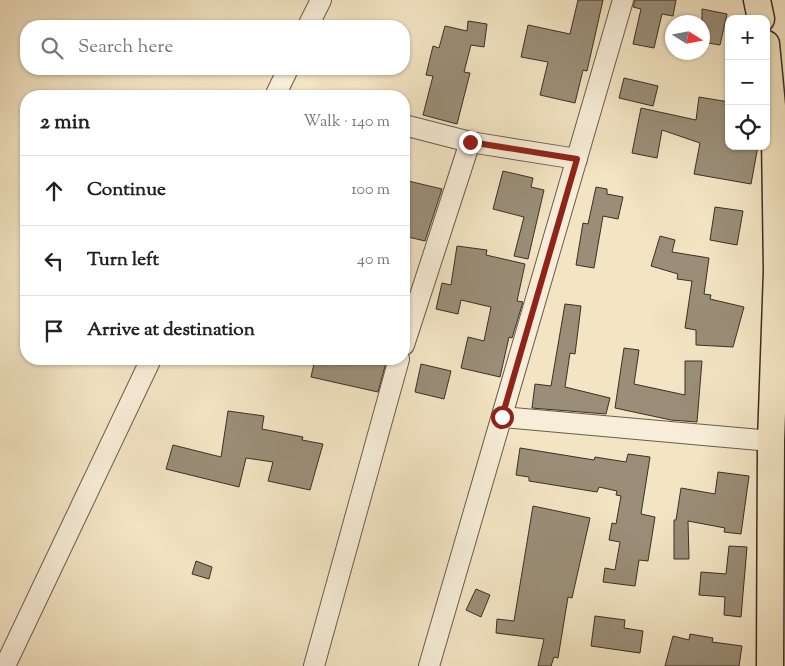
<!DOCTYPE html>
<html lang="en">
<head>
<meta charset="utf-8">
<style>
	body { margin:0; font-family:"Sorts Mill Goudy",serif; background:#f6f6f6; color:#222 }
	.controls { position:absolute; right:15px; top:15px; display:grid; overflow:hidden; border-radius:10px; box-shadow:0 1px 4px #0004 }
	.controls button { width:45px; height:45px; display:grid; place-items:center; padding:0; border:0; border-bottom:1px solid #e0e0e0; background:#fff; color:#222; font:25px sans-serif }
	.compass { position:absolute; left:665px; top:15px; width:45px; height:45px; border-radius:50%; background:#fff; box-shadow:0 1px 4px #0004; rotate:101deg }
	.stop { position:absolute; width:15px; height:15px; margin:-11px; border:4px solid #8f2418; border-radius:50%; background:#fff }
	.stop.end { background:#8f2418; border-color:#fff; box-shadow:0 1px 5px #0008 }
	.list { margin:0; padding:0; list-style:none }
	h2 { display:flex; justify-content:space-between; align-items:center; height:65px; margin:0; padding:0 20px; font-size:21px }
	h2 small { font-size:16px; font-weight:400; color:#767676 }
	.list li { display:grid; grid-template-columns:32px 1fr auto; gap:15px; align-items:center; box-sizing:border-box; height:70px; padding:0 20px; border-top:1px solid #e0e0e0 }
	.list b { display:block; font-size:19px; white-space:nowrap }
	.list em { font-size:16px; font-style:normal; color:#767676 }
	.icon { flex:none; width:28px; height:28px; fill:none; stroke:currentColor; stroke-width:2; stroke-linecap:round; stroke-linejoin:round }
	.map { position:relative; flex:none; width:785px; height:666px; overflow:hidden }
	.search { position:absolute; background:#fff; box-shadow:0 1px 4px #0004; left:20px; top:20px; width:390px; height:55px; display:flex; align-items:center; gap:12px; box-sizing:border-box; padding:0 18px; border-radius:20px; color:#767676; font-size:19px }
	.panel { position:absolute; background:#fff; box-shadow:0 1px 4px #0004; left:20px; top:90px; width:390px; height:275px; border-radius:20px }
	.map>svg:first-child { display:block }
	.building { fill:#9a8e78; stroke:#393026 }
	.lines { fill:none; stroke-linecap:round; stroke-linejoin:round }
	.minor-casing { stroke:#685d4d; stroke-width:22 }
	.major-casing { stroke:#393026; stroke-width:29 }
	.minor { stroke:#f7edd8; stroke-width:20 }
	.major { stroke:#f3e4c3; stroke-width:26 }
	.route { stroke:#8f2418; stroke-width:6 }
</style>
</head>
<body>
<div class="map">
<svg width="785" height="666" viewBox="0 0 785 666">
	<rect width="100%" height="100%" fill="#f3e4c3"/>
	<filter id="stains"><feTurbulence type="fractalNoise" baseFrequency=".004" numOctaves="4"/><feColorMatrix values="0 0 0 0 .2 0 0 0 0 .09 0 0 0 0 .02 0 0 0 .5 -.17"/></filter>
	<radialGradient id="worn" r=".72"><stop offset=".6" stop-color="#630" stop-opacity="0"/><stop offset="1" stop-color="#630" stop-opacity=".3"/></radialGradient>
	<g class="building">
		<path d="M578,0h25l-16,71 -4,-1 -8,33 -35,-8 8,-33 -27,-5 7,-32 42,9z"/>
		<path d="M635,0h41l-3,16 -11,-2 -8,34 -21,-4 8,-35 -8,-2z"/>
		<path d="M702,9l25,5 -7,31 -18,-3z"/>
		<path d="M468,21l19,3 -3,23 -13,-2 -7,27 6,1 -13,51 -34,-9 10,-39 -7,-1 7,-29 6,2 6,-22 22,5z"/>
		<path d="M624,78l34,8 -5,20 -34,-8z"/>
		<path d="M699,97l30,5v44h29l-7,38 -57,-10 6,-31 -38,-13 -5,28 -25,-5 9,-45 55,12z"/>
		<path d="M503,171l30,7 -2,9 13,3 -16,69 -14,-3 10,-39 -31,-8z"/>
		<path d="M404,180l38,9 -17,52 -21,-5z"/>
		<path d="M596,187l11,2v5l16,3 -5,22 -15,-3 -9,52 -18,-3 7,-42 5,1z"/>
		<path d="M715,207l28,4 -6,34 -27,-5z"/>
		<path d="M660,236l15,4 -3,12 37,6 -5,36 7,1 -1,4 34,8 -11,40 -37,-2v-15l-11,-2 7,-47 -15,-2 1,-5 -27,-8z"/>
		<path d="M457,246l30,4 -1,5 39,9 -8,37 6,1 -11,36 -3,-1 -9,40 -39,-9 7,-31 16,4 7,-34 -30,-7 -3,14 -22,-5 6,-26 9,2z"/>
		<path d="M565,304l16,2 -6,48 -5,-1 -5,34 45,11 -4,16 -74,-6 3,-24 16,2z"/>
		<path d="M624,348l15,2 -5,34 51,11v-34h17l-5,61 -26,-2 -56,-12z"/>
		<path d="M315,359h72l-9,33 -67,-15z"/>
		<path d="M421,364l30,7 -7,28 -29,-7z"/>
		<path d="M228,411l36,5 -2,13 41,8 -1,3 21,4 -13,46 -42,-9 5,-19 -27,-4 -7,29 -73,-18 7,-24 48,12z"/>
		<path d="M520,448l74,12 1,-3 31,5 2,-8 22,3 -9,57 14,3 -7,44 -9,-1 -4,26 -32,-4 2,-14 10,2 5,-28 -11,-2 3,-17 4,1 5,-28 -5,-1 1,-4 -18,-4 -2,5 -68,-11v-4l-13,-2z"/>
		<path d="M718,472l31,4 -8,58 -17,-2 1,-4 -37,-7 1,38h-15v-39h2l5,-32 34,6z"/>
		<path d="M533,506l57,12 -18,80 -4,-1 -10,61 -4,-1 -3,9h-13l6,-27 -48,-6 1,-14 17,2z"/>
		<path d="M729,546l18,1 -6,70 -17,-2 1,-18 -26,-2 2,-23 25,2z"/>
		<path d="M196,561l16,6 -3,12 -17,-5z"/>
		<path d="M476,589l14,6 -9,22 -15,-7z"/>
		<path d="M595,616l30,4 -1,8 19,3 -3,22 -49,-7z"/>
		<path d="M690,634l23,4 -1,4 30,4 -3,20h-74l8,-30 16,4z"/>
	</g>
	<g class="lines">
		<g class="minor-casing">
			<g id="minor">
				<path d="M308,26l13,-26"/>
				<path d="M275,96l13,-27"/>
				<path d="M404,125l66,17 107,17"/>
				<path d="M404,345l66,-203"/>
				<path d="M502,417l269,24"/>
				<path d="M5,666l146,-307"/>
				<path d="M314,666l85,-307"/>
				<path d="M429,666l194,-666"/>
			</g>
		</g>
		<g class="major-casing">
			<g id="major">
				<path d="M757,0l4,19"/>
				<path d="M766,44l9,93 2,134 -6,170 -1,225"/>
			</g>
		</g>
		<use href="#minor" class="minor"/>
		<use href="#major" class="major"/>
	</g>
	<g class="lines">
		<path class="route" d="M470,142l107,17 -75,258"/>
	</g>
	<rect width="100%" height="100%" filter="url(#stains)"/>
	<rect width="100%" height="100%" fill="url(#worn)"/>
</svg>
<div class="controls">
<button>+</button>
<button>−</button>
<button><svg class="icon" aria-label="locate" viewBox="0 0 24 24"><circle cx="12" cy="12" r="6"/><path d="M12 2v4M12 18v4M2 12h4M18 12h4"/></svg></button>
</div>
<svg class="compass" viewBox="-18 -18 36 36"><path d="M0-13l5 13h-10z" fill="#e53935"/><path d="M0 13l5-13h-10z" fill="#767676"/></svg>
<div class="stop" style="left:502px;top:417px"></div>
<div class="stop end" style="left:470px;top:142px"></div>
<div class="search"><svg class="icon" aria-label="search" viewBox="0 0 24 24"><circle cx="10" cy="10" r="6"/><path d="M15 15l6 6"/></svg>Search here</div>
<section class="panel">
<h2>2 min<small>Walk · 140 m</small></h2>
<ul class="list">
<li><svg class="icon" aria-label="ahead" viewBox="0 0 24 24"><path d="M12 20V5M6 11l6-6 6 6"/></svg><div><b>Continue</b></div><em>100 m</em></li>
<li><svg class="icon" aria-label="left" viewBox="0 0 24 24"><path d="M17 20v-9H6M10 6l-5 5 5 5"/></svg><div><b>Turn left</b></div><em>40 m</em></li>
<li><svg class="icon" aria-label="arrive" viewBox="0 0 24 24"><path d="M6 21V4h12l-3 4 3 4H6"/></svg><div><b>Arrive at destination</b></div></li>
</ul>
</section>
</div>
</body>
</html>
